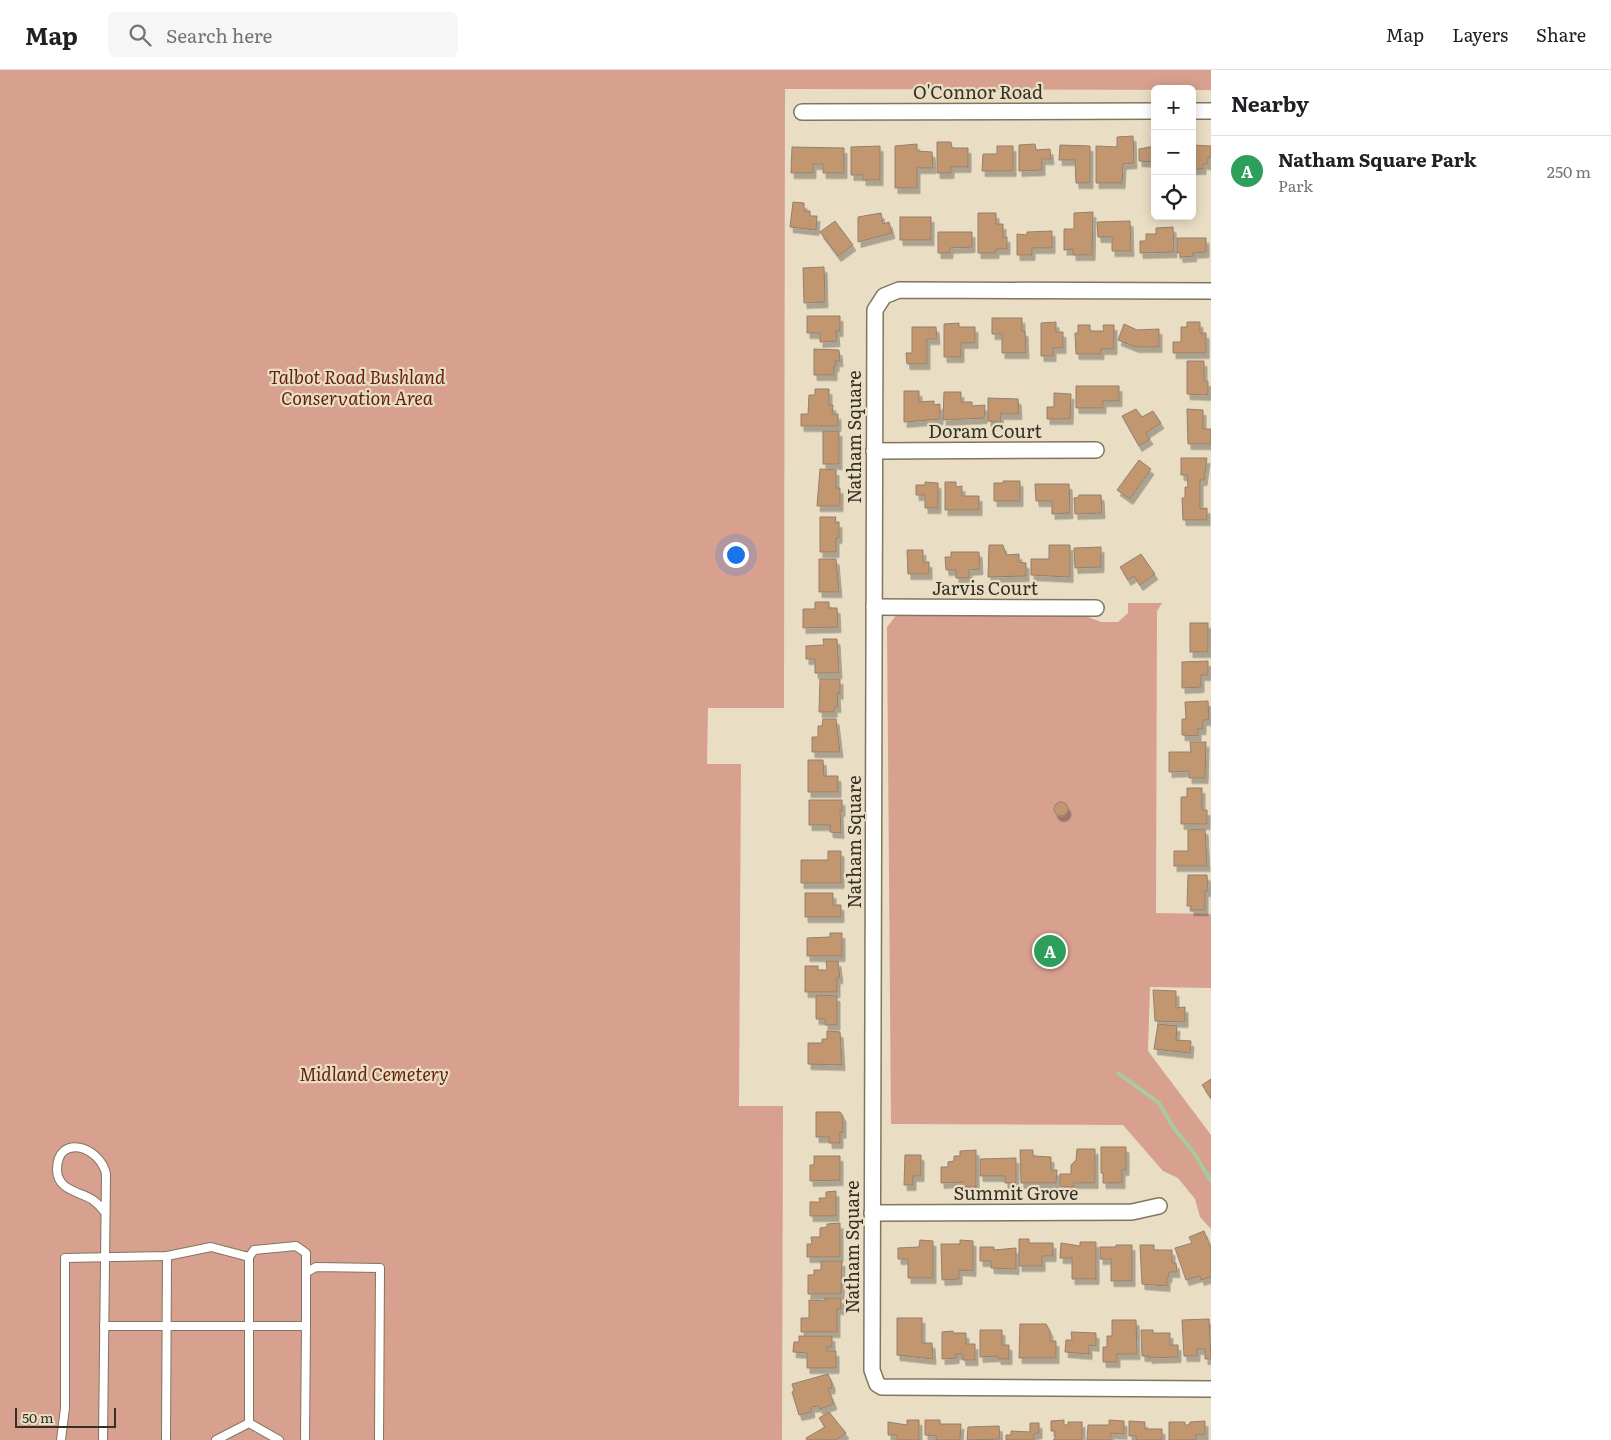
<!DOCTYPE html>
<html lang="en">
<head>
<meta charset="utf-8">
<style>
	body { margin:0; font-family:Literata,serif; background:#f6f6f6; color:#202124 }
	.controls { position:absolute; right:15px; top:15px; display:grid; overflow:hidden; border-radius:8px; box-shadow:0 2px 12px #0003 }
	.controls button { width:45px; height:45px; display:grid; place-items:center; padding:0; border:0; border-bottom:1px solid #e0e0e0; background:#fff; color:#202124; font:25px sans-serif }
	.scale { position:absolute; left:15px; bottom:12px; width:101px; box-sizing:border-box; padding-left:5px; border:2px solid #343026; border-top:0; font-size:14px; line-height:18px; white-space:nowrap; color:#343026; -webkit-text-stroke:4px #e9dec4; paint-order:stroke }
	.you { position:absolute; left:735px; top:484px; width:18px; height:18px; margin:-12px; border:4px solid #fff; border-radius:50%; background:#1a73e8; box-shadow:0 0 0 8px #1a73e833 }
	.badge { display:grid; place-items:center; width:32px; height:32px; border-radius:50%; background:#0f766e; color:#fff; font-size:16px; font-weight:700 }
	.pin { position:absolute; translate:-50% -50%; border:2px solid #fff; box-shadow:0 1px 5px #0006 }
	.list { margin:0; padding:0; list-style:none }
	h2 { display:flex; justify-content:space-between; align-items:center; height:65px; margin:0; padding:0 20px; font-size:21px }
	h2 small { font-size:16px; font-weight:400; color:#757577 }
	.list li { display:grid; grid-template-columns:32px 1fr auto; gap:15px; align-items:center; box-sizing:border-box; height:70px; padding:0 20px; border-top:1px solid #e0e0e0 }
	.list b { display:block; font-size:19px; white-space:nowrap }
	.list p { margin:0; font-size:16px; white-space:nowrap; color:#757577 }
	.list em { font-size:16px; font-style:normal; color:#757577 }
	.icon { flex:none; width:28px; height:28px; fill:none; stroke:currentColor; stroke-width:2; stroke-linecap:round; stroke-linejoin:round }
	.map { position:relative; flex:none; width:1211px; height:1370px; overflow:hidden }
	header { display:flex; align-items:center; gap:30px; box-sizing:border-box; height:70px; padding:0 25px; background:#fff; border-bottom:1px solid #e0e0e0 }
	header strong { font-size:24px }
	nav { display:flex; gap:28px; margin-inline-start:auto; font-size:18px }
	.search { width:350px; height:45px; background:#f6f6f6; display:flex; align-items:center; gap:12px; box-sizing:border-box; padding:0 18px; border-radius:8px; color:#757577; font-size:19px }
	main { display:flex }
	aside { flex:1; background:#fff }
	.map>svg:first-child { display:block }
	.green { fill:#d7a08f }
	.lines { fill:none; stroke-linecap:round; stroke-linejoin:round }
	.stream { stroke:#a7cb9d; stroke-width:4 }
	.building { fill:#c29770; stroke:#947f6d; filter:url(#shadow) }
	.service-casing { stroke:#80765f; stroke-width:10 }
	.minor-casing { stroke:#80765f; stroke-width:18 }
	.service { stroke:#fff; stroke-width:8 }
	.minor { stroke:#fff; stroke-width:15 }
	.labels { text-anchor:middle; stroke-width:4.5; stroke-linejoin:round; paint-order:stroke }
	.street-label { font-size:18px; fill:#343026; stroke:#e9dec4 }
	.park-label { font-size:18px; font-style:italic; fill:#631f08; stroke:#e9dec4 }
</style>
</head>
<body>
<header>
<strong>Map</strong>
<div class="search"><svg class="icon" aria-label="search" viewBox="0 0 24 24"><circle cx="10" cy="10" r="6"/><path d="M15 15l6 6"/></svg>Search here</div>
<nav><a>Map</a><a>Layers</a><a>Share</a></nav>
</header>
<main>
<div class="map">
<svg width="1211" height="1370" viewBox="0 0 1211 1370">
	<defs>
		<filter id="shadow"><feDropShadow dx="3" dy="5.5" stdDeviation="0" flood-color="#0004"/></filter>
	</defs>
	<rect width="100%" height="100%" fill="#e9dec4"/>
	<g class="green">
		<path d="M0,0h1211v20l-426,-1 -1,619h-76l-1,56h34l-2,342h44l-1,334h-782z"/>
		<path d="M1128,533h34l-5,8 -1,302 55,1v74l-61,-1 -2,64 63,84v94l-11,-12 -5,-18 -17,-21 -15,-7 -40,-46 -232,-1 -4,-497 11,-14 177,-1 26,10h17l10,-9z"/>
	</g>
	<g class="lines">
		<path class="stream" d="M1118,1003l41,30 14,24 21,26 17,28"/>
	</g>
	<g class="building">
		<path d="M1133,66l1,27 -11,1 -1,19h-26v-37l21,1v-10z"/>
		<path d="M937,72h14l1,6h16v19h-17v6h-14z"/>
		<path d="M917,74v7l15,1 1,16h-16v20h-22v-42z"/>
		<path d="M1035,74l1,6 14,-1 1,10h-9v11l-23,1v-26z"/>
		<path d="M1060,75l30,1v37h-14l-1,-23h-16z"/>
		<path d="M1192,75l19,1v11h-3v7h-5v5h-11z"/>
		<path d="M880,76v34h-17v-5h-12v-28z"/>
		<path d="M997,76h16v25h-31l1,-17h14z"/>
		<path d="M1155,76v16l-16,-1v-12z"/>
		<path d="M792,77l52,1v25h-21v-9h-10v9h-22z"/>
		<path d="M793,132l11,1v8h6v5h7l-1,14 -26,-3z"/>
		<path d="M1093,142l-1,43h-19v-6l-9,1v-21h10v-16z"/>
		<path d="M881,143l2,11 6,-2 3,11 -34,9v-25z"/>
		<path d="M978,143h18v11h7v13h4v12h-11v4h-18z"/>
		<rect x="900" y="147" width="31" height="23"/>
		<path d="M835,151l18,24 -15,11 -18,-24z"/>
		<path d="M1130,151l1,30h-19v-14h-14l-1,-15z"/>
		<path d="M1173,157l1,25 -34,1v-12h6v-7h10v-6z"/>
		<path d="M1052,161v17h-20v7h-15v-21l10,1v-3z"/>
		<path d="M938,162h34v15l-22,1v5h-12z"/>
		<path d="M1177,168h29v14l-13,1 1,3 -14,1v-4h-3z"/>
		<path d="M824,197l1,35 -21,1 -1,-35z"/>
		<path d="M807,246h33v15h-4l1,10 -17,1v-9h-13z"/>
		<path d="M992,248h30v13h3l1,22h-24v-19h-10z"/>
		<path d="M1056,252v10h7v16h-10v8h-12v-33z"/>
		<path d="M1187,252h13v11h6v20h-33v-11h8v-15h6z"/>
		<path d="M959,253v4h16v16h-14v14h-17v-33z"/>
		<path d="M1124,254l13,6 22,-1v18h-23l-18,-7z"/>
		<path d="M1078,255h12v6h14l-1,-6h11v24h-13v5h-25l-1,-21h3z"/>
		<path d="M912,257h24l1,12h-10v25h-20l-1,-11h6z"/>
		<path d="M814,279l25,1 1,11h-4v5h-2v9h-20z"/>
		<path d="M1187,291h17v20h4v14l-21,-1z"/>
		<path d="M1076,316h43v15h-16v7h-27z"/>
		<path d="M815,319h14v16h4l-1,9h6v12h-37v-12h7l1,-19h6z"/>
		<path d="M904,321h15v11l15,-1v4l6,-1v15l-36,3z"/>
		<path d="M944,322h17v10h11v4l13,-1 -1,13 -41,2z"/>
		<path d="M1054,323l17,1 -1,25h-23v-12h7z"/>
		<path d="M988,328l30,1 1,15h-19l1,8 -13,-1z"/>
		<path d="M1136,339l6,8 11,-6 8,12 -15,10 4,6 -11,7 -17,-30z"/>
		<path d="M1187,339l16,1v19h8v15h-23z"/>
		<rect x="823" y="361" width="16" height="33"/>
		<path d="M1181,388h26l-3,22h-4v29l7,-1v12h-24l-1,-22h3v-11h3l-1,-12h-6z"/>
		<path d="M1139,390l12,9 -21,30 -13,-9z"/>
		<path d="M820,399l16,1v18h4v18h-23z"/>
		<path d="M1003,411h17v20h-26v-18h9z"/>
		<path d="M925,412l13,1v25h-13v-13h-9v-10h9z"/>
		<path d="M945,412h11v5l6,-1v10h17v14h-34z"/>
		<path d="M1035,414h34l1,29 -18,1v-13h-16z"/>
		<path d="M1079,425h22l1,18 -27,1 -1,-16 5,-1z"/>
		<path d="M820,447h16l-1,5h4v16h-3v14h-16z"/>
		<path d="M989,475h14l3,10 13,-1v8l7,1v13l-38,1z"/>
		<path d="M1049,475h21v32l-39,-2v-16h18z"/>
		<path d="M1101,477v20l-26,1 -1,-20z"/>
		<path d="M907,480h16v12h6v12h-21z"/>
		<path d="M951,482h28l1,17 -11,1v8h-13v-8h-10l-1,-13h6z"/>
		<path d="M1141,484l14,20 -15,11 -6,-9 -6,4 -8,-13z"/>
		<path d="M819,489h17l3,33h-20z"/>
		<path d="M815,532h14v6h8l1,19 -35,1v-19h12z"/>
		<rect x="1190" y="553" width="18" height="29"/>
		<path d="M823,569h14l2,34h-24v-14h-9v-13l18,-1z"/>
		<path d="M1208,591v14h-7v12l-19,1v-26z"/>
		<path d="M820,609h20v15l-3,-1 1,14h-4v5h-15z"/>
		<path d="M1208,631l1,19h-6v9h-5v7l-16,-1v-16h4l-1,-17z"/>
		<path d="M823,649h13l4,33h-28v-15h6v-11h4z"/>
		<path d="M1190,672h16l-1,36h-16v-7l-20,1v-20h22z"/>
		<path d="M808,690h15l1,16h14v16h-30z"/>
		<path d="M1187,718h15v22h5v14h-26v-27h6z"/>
		<path d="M809,730h33v11h-2l1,22 -11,-1v-7h-21z"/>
		<circle cx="1061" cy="739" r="7"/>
		<path d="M1205,759l2,37h-33v-15h14v-21z"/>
		<path d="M828,781h13v32h-40v-23h27z"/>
		<path d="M1188,805h19l1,16h-3v19h-14v-4h-4z"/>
		<path d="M805,823h28v12h8v12h-36z"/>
		<path d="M830,863h12v23h-35v-18l23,-1z"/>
		<path d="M826,891h12l2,17h-3v14h-32v-26h13v4h9z"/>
		<path d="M1153,920l23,1v17l9,-1v15l-30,-1z"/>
		<path d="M816,925l21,1v29h-12v-6h-9z"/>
		<path d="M1158,954l19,2 -1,14 15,1 -1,12 -36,-4z"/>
		<path d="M827,961l13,1 2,33 -34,-1v-21h14v-4h5z"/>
		<path d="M1211,1009v19l-9,-13z"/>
		<path d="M816,1042h24l3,4v17l-3,-1v11h-11v-6h-13z"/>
		<path d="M1101,1077h25v23h-4v13h-19v-10h-2z"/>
		<path d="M1077,1079h18v34h-21v4h-14v-13h11v-9l5,-5z"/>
		<path d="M976,1080v37h-13v-5l-22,1v-16h7v-5l6,-1v-5h6v-5z"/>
		<path d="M1020,1080h13v6l18,1v13h6l-1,13h-35z"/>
		<path d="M905,1085h16v21h-8v9h-9z"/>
		<path d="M814,1086h26v24l-30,1v-16h4z"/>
		<path d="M1016,1088v25h-11v-7h-25v-17z"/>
		<path d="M836,1121v25h-26v-14h10l-1,-4h7v-6z"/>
		<path d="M840,1153v34h-33v-13h5l-1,-7h9v-9l7,-1v-3z"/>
		<path d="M1204,1161l7,17v29l-10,3 -1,-4 -14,4 -11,-32 17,-5 -3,-6z"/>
		<path d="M1019,1169h10v4h24v13h-11v10h-23z"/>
		<path d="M920,1170l13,1v37h-25v-19h-10v-11l21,-1z"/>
		<path d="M960,1170l13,1v30l-14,-1v9l-17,1 -1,-36h19z"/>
		<path d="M1080,1172h16v37h-24v-21h-12l1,-15 19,3z"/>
		<path d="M1116,1175h16v36h-21v-22h-11v-12h16z"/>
		<path d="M1140,1175h14v5h18v13h4l1,9h-8v5h-2v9l-25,-2z"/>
		<path d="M980,1177h14v3l22,-2v21l-25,-1v-7h-11z"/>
		<path d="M821,1191h21l-1,33h-33v-19h6v-5h7z"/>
		<path d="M825,1228h16v11h-4v23h-36v-14h8v-18l16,1z"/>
		<path d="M897,1248h25v25h10l1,16 -36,-4z"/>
		<path d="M1209,1249l2,40h-6v-10h-8v7h-13l-2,-36z"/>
		<path d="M1112,1250h24l1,34h-20v8h-14v-15h4v-11h5z"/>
		<path d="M1020,1254h26l4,7v10h6v17h-37z"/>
		<path d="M980,1260h22v15h7v14h-11v-3l-18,1z"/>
		<path d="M1141,1260h12v3h17v12h8v12l-29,1v-2h-7z"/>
		<path d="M953,1261v2h13v11h9v16h-12l-1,-6h-6v4l-14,1v-27z"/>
		<path d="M1071,1262l25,1v13l-7,-1v9l-24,-2 1,-12h6z"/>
		<path d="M799,1266h33v11h-5v4h9v17h-29v-15l-14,-1 1,-10h5z"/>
		<path d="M828,1304l4,9v5l-4,1 6,15 -14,5 -2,-3 -7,1 1,5 -13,3 -7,-23 2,-1 -2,-7z"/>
		<path d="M829,1342l17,21 -10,7h-29l-1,-2 19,-11 -6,-9z"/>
		<path d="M907,1350h12v20h-22v-5h-9v-13l19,3z"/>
		<path d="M925,1350h15v4h21l-1,16h-24v-4l-11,-1z"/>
		<path d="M1064,1350v5h4v-3h14v18h-29l2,-2v-7h-4v-10z"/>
		<path d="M1109,1350l15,1v13l-13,-1v7h-24l1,-15h21z"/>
		<path d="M1129,1351l16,1v7h17v11h-26v-4h-7z"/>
		<path d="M1205,1351v14h-9v5h-27v-18h16v3h4l1,-3z"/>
		<path d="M1030,1353h9v10l-5,1v6h-28v-5h5v-4l19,1z"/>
		<path d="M999,1356l1,13 -33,1 1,-13z"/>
	</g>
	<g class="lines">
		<g class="service-casing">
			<g id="service">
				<path d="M249,1187l5,-7 42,-4 10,7v73"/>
				<path d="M307,1202l9,-5 64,1 -1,172"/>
				<path d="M104,1256h202l-1,114"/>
				<path d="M61,1370l4,-32v-150l102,-2 44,-9 38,10v166"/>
				<path d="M103,1370l3,-266c-6,-28 -49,-41 -49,-4 1,21 22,21 36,30 4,3 8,7 11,11"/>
				<path d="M166,1370l1,-184"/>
				<path d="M216,1370l33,-17 30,17"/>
			</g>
		</g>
		<g class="minor-casing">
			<g id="minor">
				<path d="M1192,41h19"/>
				<path d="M802,42l353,-1"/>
				<path d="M1211,221l-312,-1 -15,6 -9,14 -3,1060 5,14 5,3 329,2"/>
				<path d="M874,381l222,-1"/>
				<path d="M874,537l222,1"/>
				<path d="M872,1143l260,-1 27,-6"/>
			</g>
		</g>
		<use href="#service" class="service"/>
		<use href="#minor" class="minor"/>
	</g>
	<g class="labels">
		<g class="street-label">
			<text x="978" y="29">O'Connor Road</text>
			<text x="985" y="368">Doram Court</text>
			<text transform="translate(855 367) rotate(-90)" y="6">Natham Square</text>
			<text x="985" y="525">Jarvis Court</text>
			<text transform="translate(855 772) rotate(-90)" y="6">Natham Square</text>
			<text x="1016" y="1130">Summit Grove</text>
			<text transform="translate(853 1177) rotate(-90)" y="6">Natham Square</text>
		</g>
		<g class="park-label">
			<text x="357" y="314">Talbot Road Bushland<tspan x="357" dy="21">Conservation Area</tspan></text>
			<text x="374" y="1011">Midland Cemetery</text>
		</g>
	</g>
</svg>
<div class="controls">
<button>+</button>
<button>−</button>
<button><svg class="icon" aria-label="locate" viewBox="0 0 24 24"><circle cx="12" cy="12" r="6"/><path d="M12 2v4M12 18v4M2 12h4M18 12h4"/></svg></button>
</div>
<div class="scale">50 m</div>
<div class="you"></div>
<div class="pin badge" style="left:1050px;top:881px;background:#2e9e5b">A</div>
</div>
<aside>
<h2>Nearby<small></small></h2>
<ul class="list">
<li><span class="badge" style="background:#2e9e5b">A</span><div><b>Natham Square Park</b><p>Park</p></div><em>250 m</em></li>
</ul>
</aside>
</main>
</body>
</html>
